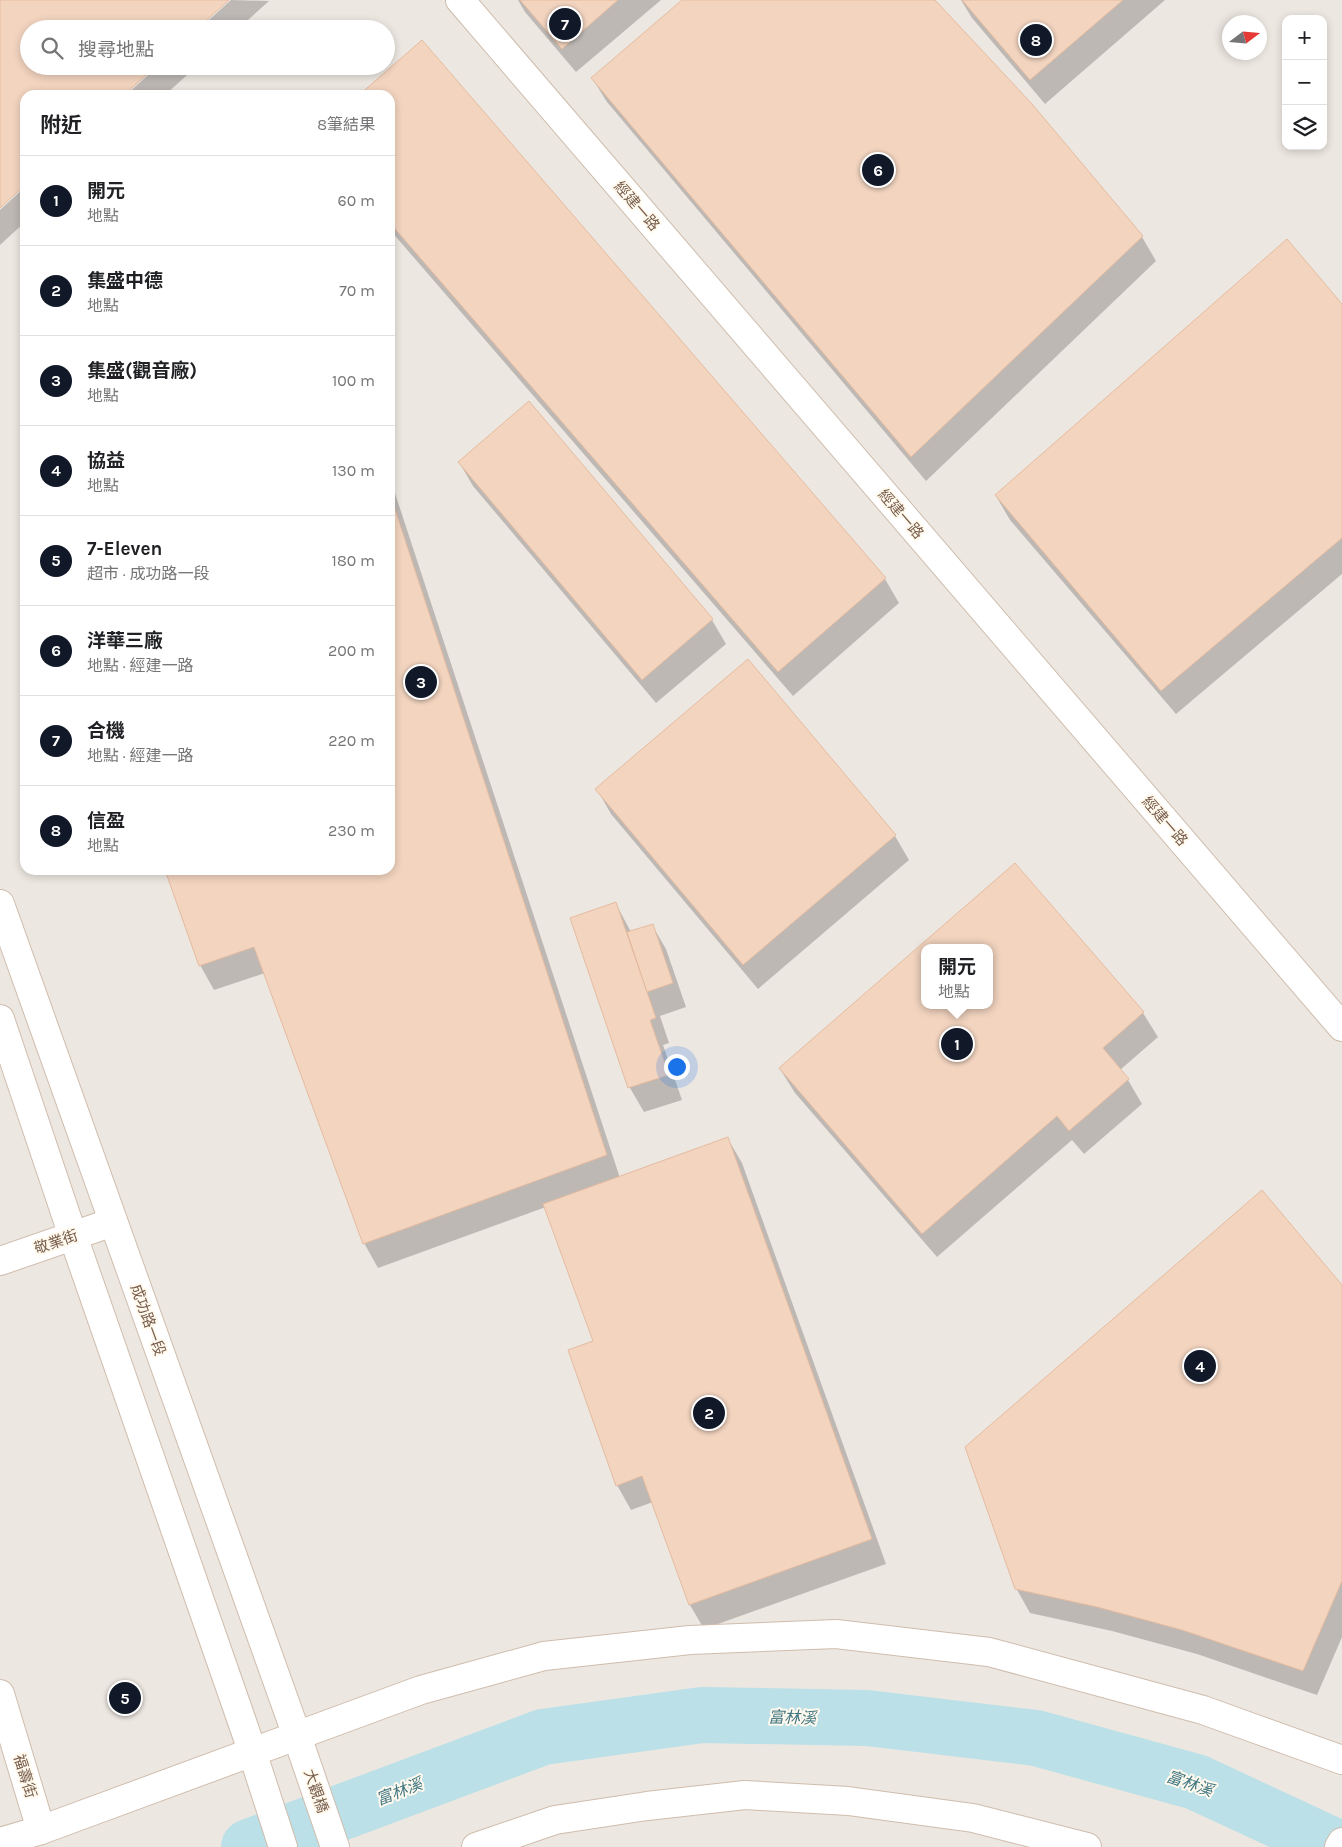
<!DOCTYPE html>
<html lang="zh-TW">
<head>
<meta charset="utf-8">
<style>
	body { margin:0; font-family:Karla,"Noto Sans TC",sans-serif; background:#f6f6f6; color:#202124 }
	.controls { position:absolute; right:15px; top:15px; display:grid; overflow:hidden; border-radius:10px; box-shadow:0 2px 8px #0003 }
	.controls button { width:45px; height:45px; display:grid; place-items:center; padding:0; border:0; border-bottom:1px solid #e0e0e0; background:#fff; color:#202124; font:25px sans-serif }
	.compass { position:absolute; left:1222px; top:15px; width:45px; height:45px; border-radius:50%; background:#fff; box-shadow:0 2px 8px #0003; rotate:74deg }
	.you { position:absolute; left:676px; top:1066px; width:18px; height:18px; margin:-12px; border:4px solid #fff; border-radius:50%; background:#1a73e8; box-shadow:0 0 0 8px #1a73e833 }
	.badge { display:grid; place-items:center; width:32px; height:32px; border-radius:50%; background:#111827; color:#fff; font-size:16px; font-weight:700 }
	.pin { position:absolute; translate:-50% -50%; border:2px solid #fff; box-shadow:0 1px 5px #0006 }
	.popup { position:absolute; left:921px; top:944px; width:72px; height:65px; box-sizing:border-box; display:grid; place-content:center; border-radius:10px; background:#fff; filter:drop-shadow(0 1px 4px #0005); font-size:16px; white-space:nowrap; color:#757577 }
	.popup b { font-size:19px; color:#202124 }
	.popup::after { content:''; position:absolute; left:50%; top:100%; margin-left:-10px; border:10px solid transparent; border-top-color:#fff }
	.list { margin:0; padding:0; list-style:none }
	h2 { display:flex; justify-content:space-between; align-items:center; height:65px; margin:0; padding:0 20px; font-size:21px }
	h2 small { font-size:16px; font-weight:400; color:#757577 }
	.list li { display:grid; grid-template-columns:32px 1fr auto; gap:15px; align-items:center; box-sizing:border-box; height:90px; padding:0 20px; border-top:1px solid #e0e0e0 }
	.list b { display:block; font-size:19px; white-space:nowrap }
	.list p { margin:0; font-size:16px; white-space:nowrap; color:#757577 }
	.list em { font-size:16px; font-style:normal; color:#757577 }
	.icon { flex:none; width:28px; height:28px; fill:none; stroke:currentColor; stroke-width:2; stroke-linecap:round; stroke-linejoin:round }
	.map { position:relative; flex:none; width:1342px; height:1847px; overflow:hidden }
	.search { position:absolute; background:#fff; box-shadow:0 2px 8px #0003; left:20px; top:20px; width:375px; height:55px; display:flex; align-items:center; gap:12px; box-sizing:border-box; padding:0 18px; border-radius:28px; color:#757577; font-size:19px }
	.panel { position:absolute; background:#fff; box-shadow:0 2px 8px #0003; left:20px; top:90px; width:375px; height:785px; border-radius:15px }
	.map>svg:first-child { display:block }
	.industrial { fill:#ede7e1; fill-rule:evenodd }
	.shadow { fill:#0003; fill-rule:evenodd }
	.lines { fill:none; stroke-linecap:round; stroke-linejoin:round }
	.river { stroke:#bbe0e7; stroke-width:56 }
	.building { fill:#f2d4bf; stroke:#e5bb9f; fill-rule:evenodd }
	.minor-casing { stroke:#cfbdad; stroke-width:30 }
	.minor { stroke:#fff; stroke-width:28 }
	.labels { text-anchor:middle; stroke-width:4; stroke-linejoin:round; paint-order:stroke }
	.street-label { font-size:15px; fill:#775c4b; stroke:#fff9ee }
	.water-label { font-size:16px; font-style:italic; fill:#417783; stroke:#fff9ee }
</style>
</head>
<body>
<div class="map">
<svg width="1342" height="1847" viewBox="0 0 1342 1847">
	<rect width="100%" height="100%" fill="#fdf5e8"/>
	<path class="industrial" d="M0,0h1342v1847h-1342zM1286,19h37v127h-37zM1230,22h30v30h-30zM29,29h357v37h-357zM25,95h365v775h-365zM924,948h66v57h-66z"/>
	<g class="shadow">
		<path d="M231,0l38,1 -31,28h-39z"/>
		<path d="M518,0h143l-85,72 -51,-60z"/>
		<path d="M684,0h249l209,237 14,24 -230,220 -319,-379 -15,-24z"/>
		<path d="M961,0h204l-120,104 -73,-86z"/>
		<path d="M422,42l463,537 14,24 -106,93 -403,-466v-135h-29z"/>
		<path d="M158,66h39l-32,29h-39z"/>
		<path d="M25,187v35l-25,23v-35z"/>
		<path d="M1342,306v268l-166,140 -166,-194 -14,-24z"/>
		<path d="M529,402l183,218 14,24 -70,59 -183,-217 -14,-24z"/>
		<path d="M390,478l230,700 108,-39 14,24 144,401 -182,65 -14,-24 -37,-103 -22,8 -14,-25 -22,-143 -49,-135 -168,61 -14,-25 -99,-270 -51,17 -14,-25 -34,-95h224z"/>
		<path d="M748,661l147,175 14,24 -151,129 -147,-175 -14,-25z"/>
		<path d="M1015,864l128,149 15,24 -38,33 8,10 14,24 -58,50 -12,-14 -135,117 -142,-164 -15,-24zM924,948h66v57h-66z"/>
		<path d="M616,904l15,28 21,-7 14,24 20,58 -26,9 9,27 -6,2 19,55 -38,12 -14,-24 -58,-169z"/>
		<path d="M1342,1287v350l-25,58 -120,-41 -85,-23 -82,-18 -14,-25z"/>
	</g>
	<g class="lines">
		<path class="river" d="M249,1847l294,-110 159,-22 165,3 169,20 160,44 140,65"/>
	</g>
	<g class="building">
		<path d="M0,0h229l-32,29h-168v37h127l-32,29h-99v90l-25,23z"/>
		<path d="M520,0h98l-56,49z"/>
		<path d="M682,0h253l97,104 111,132 -232,221 -320,-379z"/>
		<path d="M962,0h161l-93,80z"/>
		<path d="M422,40l464,538 -108,94 -388,-449v-128h-31z"/>
		<path d="M1287,239l55,65v234l-181,153 -166,-196z"/>
		<path d="M529,401l184,218 -71,61 -184,-218z"/>
		<path d="M390,494l217,661 -244,89 -109,-297 -55,19 -34,-96h225z"/>
		<path d="M748,659l148,176 -153,130 -148,-176z"/>
		<path d="M1015,863l129,149 -41,36 26,31 -60,52 -12,-15 -135,118 -143,-166zM924,948h66v57h-66z"/>
		<path d="M616,902l40,116 -6,2 19,55 -41,13 -58,-170z"/>
		<path d="M653,924l20,59 -26,9 -20,-60z"/>
		<path d="M728,1137l144,402 -183,66 -47,-129 -26,10 -48,-136 25,-9 -50,-137z"/>
		<path d="M1262,1190l80,95v296l-39,90 -121,-41 -85,-23 -82,-18 -50,-142z"/>
	</g>
	<g class="lines">
		<g class="minor-casing">
			<g id="minor">
				<path d="M460,0l882,1027"/>
				<path d="M0,904l297,832 38,111"/>
				<path d="M0,1019l73,217 173,497 37,114"/>
				<path d="M0,1261l113,-39"/>
				<path d="M0,1694l41,136"/>
				<path d="M0,1842l41,-12 380,-140 123,-34 146,-16 146,-6 153,18 214,58 139,50"/>
				<path d="M476,1847l79,-27 92,-14 98,-11 103,6 125,17 114,29"/>
				<path d="M1339,1847l3,-5"/>
			</g>
		</g>
		<use href="#minor" class="minor"/>
	</g>
	<g class="labels">
		<g class="street-label">
			<text transform="translate(637 206) rotate(49)" y="5">經建一路</text>
			<text transform="translate(901 514) rotate(49)" y="5">經建一路</text>
			<text transform="translate(1165 821) rotate(49)" y="5">經建一路</text>
			<text transform="translate(56 1242) rotate(-19)" y="5">敬業街</text>
			<text transform="translate(148 1320) rotate(70)" y="5">成功路一段</text>
			<text transform="translate(25 1776) rotate(73)" y="5">福壽街</text>
			<text transform="translate(316 1791) rotate(71)" y="5">大觀橋</text>
		</g>
		<g class="water-label">
			<text transform="translate(792 1717) rotate(1)" y="6">富林溪</text>
			<text transform="translate(1190 1783) rotate(19)" y="6">富林溪</text>
			<text transform="translate(399 1791) rotate(-21)" y="6">富林溪</text>
		</g>
	</g>
</svg>
<div class="controls">
<button>+</button>
<button>−</button>
<button><svg class="icon" aria-label="layers" viewBox="0 0 24 24"><path d="M12 4l9 5-9 5-9-5zM3 14l9 5 9-5"/></svg></button>
</div>
<svg class="compass" viewBox="-18 -18 36 36"><path d="M0-13l5 13h-10z" fill="#e53935"/><path d="M0 13l5-13h-10z" fill="#757577"/></svg>
<div class="you"></div>
<div class="pin badge" style="left:957px;top:1044px">1</div>
<div class="popup"><b>開元</b>地點</div>
<div class="pin badge" style="left:709px;top:1413px">2</div>
<div class="pin badge" style="left:421px;top:682px">3</div>
<div class="pin badge" style="left:1200px;top:1366px">4</div>
<div class="pin badge" style="left:125px;top:1698px">5</div>
<div class="pin badge" style="left:878px;top:170px">6</div>
<div class="pin badge" style="left:565px;top:24px">7</div>
<div class="pin badge" style="left:1036px;top:40px">8</div>
<div class="search"><svg class="icon" aria-label="search" viewBox="0 0 24 24"><circle cx="10" cy="10" r="6"/><path d="M15 15l6 6"/></svg>搜尋地點</div>
<section class="panel">
<h2>附近<small>8筆結果</small></h2>
<ul class="list">
<li><span class="badge">1</span><div><b>開元</b><p>地點</p></div><em>60 m</em></li>
<li><span class="badge">2</span><div><b>集盛中德</b><p>地點</p></div><em>70 m</em></li>
<li><span class="badge">3</span><div><b>集盛(觀音廠)</b><p>地點</p></div><em>100 m</em></li>
<li><span class="badge">4</span><div><b>協益</b><p>地點</p></div><em>130 m</em></li>
<li><span class="badge">5</span><div><b>7-Eleven</b><p>超市 · 成功路一段</p></div><em>180 m</em></li>
<li><span class="badge">6</span><div><b>洋華三廠</b><p>地點 · 經建一路</p></div><em>200 m</em></li>
<li><span class="badge">7</span><div><b>合機</b><p>地點 · 經建一路</p></div><em>220 m</em></li>
<li><span class="badge">8</span><div><b>信盈</b><p>地點</p></div><em>230 m</em></li>
</ul>
</section>
</div>
</body>
</html>
